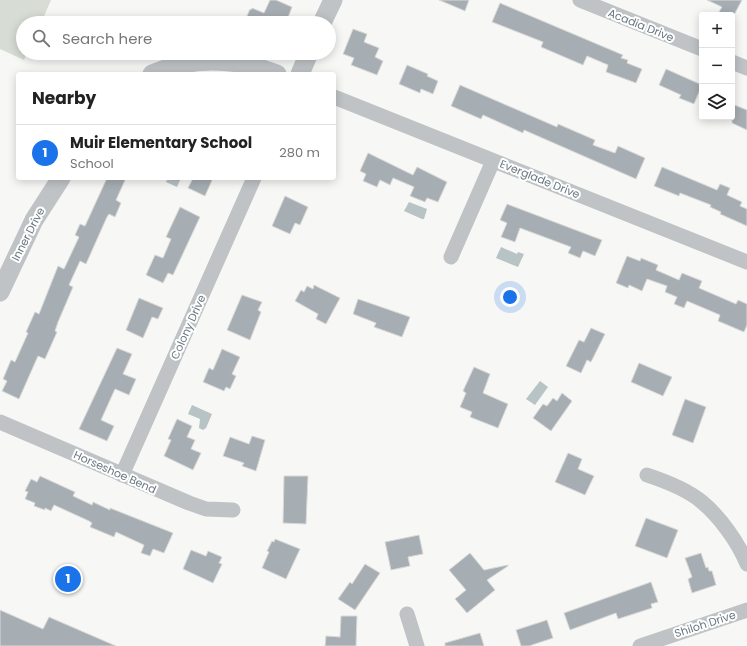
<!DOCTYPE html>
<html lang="en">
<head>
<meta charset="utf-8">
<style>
	body { margin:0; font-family:Poppins,sans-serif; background:#f6f6f6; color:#222 }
	.controls { position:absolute; right:12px; top:12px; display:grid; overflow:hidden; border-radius:4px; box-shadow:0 2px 10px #0003 }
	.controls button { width:36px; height:36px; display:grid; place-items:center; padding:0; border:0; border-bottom:1px solid #e0e0e0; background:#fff; color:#222; font:20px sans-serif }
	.you { position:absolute; left:510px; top:297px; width:14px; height:14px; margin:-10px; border:3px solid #fff; border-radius:50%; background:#1a73e8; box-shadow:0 0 0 6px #1a73e833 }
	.badge { display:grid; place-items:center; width:26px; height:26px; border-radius:50%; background:#1a73e8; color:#fff; font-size:13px; font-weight:700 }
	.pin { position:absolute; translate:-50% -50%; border:2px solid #fff; box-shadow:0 1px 4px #0006 }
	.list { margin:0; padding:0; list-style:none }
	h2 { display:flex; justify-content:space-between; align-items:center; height:52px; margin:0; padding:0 16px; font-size:17px }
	h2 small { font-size:13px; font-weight:400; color:#767676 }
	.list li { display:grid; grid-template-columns:26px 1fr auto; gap:12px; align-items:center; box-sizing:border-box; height:56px; padding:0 16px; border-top:1px solid #e0e0e0 }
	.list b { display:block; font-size:15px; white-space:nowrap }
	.list p { margin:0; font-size:13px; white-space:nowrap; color:#767676 }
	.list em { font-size:13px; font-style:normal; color:#767676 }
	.icon { flex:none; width:22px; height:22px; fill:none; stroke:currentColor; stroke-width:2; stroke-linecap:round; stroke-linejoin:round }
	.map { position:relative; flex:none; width:747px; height:646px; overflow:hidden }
	.search { position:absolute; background:#fff; box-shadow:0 2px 10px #0003; left:16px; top:16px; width:320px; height:44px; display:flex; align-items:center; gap:10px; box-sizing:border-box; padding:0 14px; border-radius:22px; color:#767676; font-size:15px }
	.panel { position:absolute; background:#fff; box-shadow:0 2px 10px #0003; left:16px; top:72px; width:320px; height:108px; border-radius:4px }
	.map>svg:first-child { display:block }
	.green { fill:#d7dcd4 }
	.water { fill:#b8c3c6 }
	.building { fill:#a7aeb3; stroke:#d9d9d7 }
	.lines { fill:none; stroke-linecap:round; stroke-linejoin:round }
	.minor { stroke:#bfc3c6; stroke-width:15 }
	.tertiary { stroke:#bfc3c6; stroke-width:19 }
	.labels { text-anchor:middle; stroke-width:4; stroke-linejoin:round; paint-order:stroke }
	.street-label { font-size:11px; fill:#697882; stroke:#fff }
</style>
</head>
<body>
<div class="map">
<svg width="747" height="646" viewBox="0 0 747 646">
	<rect width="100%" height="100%" fill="#f7f7f5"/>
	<path class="green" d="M0,0h51l-10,23h-18v30h4l-3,7 -24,-11z"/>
	<g class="water">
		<path d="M168,178h13l-4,9 -11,-5z"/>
		<path d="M409,202l18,7 -3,10h-2l-18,-8z"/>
		<path d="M501,247l16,7 1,-2 6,2 -6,13 -22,-9z"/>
		<path d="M540,381l8,6 -13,18 -9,-6z"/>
		<path d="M192,405l20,9 -6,14 -3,2 -4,-2 1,-9 -12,-5z"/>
	</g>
	<g class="building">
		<path d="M270,0h6l16,7 -6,16h-42l6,-14 1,1 1,-2 12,5z"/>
		<path d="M439,0h30l-4,11z"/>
		<path d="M707,0h35l-8,15h-10l-5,-3 3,-5z"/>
		<path d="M500,3l123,52 -2,3 7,2 -1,3 15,6 -6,14 -30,-11 2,-7 -21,-9 -4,9 -42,-18 2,-5 -51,-20z"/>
		<path d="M353,29l14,5 -3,8 15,6 -4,9 8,4 -6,14 -26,-10 3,-7 -11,-4z"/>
		<path d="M407,65l21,9 -1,2 11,5 -5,13 -12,-5 -1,4 -21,-9z"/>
		<path d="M666,69l36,16 -8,19 -15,-6 2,-3 -22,-10z"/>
		<path d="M460,85l97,42 1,-3 37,16 -2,5 22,8 3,-7 27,12 -9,21 -112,-49 -1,3 -40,-18 -2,4 -30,-13z"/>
		<path d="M732,104l15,6v20l-15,-7z"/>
		<path d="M368,153l45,22 4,-8 30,15 -9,20 -11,-4 -2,4 -15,-6 4,-9 -21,-9 -3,7 -10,-5 -3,7 -14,-6 3,-7 -6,-3z"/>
		<path d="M662,167l55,23 3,-6 10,4 -3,7 15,7 -2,4 7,3v17l-27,-12 1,-2 -11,-5 1,-2 -31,-12 -1,3 -25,-10z"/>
		<path d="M107,178h19l-10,22 5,3 -6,14 -6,-3 -2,3 -21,47 -6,-3 -11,24 4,2 -15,35 -3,9 2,1 -12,27 -7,-3 -19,43 -17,-8 5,-10 -4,-2 8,-19 4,2 13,-29 -2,-1 9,-20 4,2 19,-48 6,3 15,-32 -4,-2 5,-11 5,2z"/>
		<path d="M193,178h20l-8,18 -17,-8z"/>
		<path d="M285,196l23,11 -8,18 -5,-2 -5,11 -18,-8z"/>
		<path d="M507,204l95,36 -7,16 -12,-5 -3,7 -12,-5 3,-6 -51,-19 -5,14 -14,-5 6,-14 -7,-3z"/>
		<path d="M180,207l20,10 -27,58 -5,-2 -5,10 -17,-8 9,-20 8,3 8,-19 -5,-2z"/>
		<path d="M627,256l13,5 1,-3 17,7 -2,5 23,10 3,-7 20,8 -3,7 37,16 2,-4 9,4v21l-3,7 -26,-11 2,-6 -33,-14 -3,7 -10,-4 3,-7 -12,-5 2,-6 -20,-7 -5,12 -13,-6 -1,3 -12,-5z"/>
		<path d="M314,285l26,13 -14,26 -10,-5 2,-5 -23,-13 6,-11 3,2 3,-6 6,3z"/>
		<path d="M242,295l20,7 -4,8 3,2 -11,28 -23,-10z"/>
		<path d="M139,298l24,10 -5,11 -6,-2 -9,21 -17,-8z"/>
		<path d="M358,299l52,18 -8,20 -28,-10 2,-4 -23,-9z"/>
		<path d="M591,328l14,6 -14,28 -4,-2 -6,13 -15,-7 13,-26 5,2z"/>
		<path d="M117,348l15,6 -9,20 13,5 -7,16 -14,-6 -14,31 13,6 -7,15 -28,-12z"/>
		<path d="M222,349l18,8 -8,17 4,2 -6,13 -4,-2 -2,4 -21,-9 6,-14 4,2z"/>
		<path d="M639,363l33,14 -9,19 -32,-14z"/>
		<path d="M474,367l16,7 -7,19 25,11 -10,24 -28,-11 2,-5 -12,-5 6,-14 -3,-2z"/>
		<path d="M562,393l10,8 -21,30 -18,-13 10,-14 4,2 6,-8 4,3z"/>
		<path d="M685,399l21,8 -13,36 -21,-8z"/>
		<path d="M177,419l15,7 -5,11 8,3 -4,9 10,4 -8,17 -29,-14 7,-16 -3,-1z"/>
		<path d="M252,436l13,4 -9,31 -14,-5 2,-3 -21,-7 7,-19 19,7z"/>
		<path d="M568,453l14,6 -4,10 16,7 -9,19 -30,-13z"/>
		<path d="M40,476l35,16 -2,4 19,9 1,-3 17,8v-2l63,25 -9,20 -11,-4 -3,7 -9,-3 3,-8 -28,-13 -2,5 -24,-10 2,-4 -3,-2 -35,-16 -3,6 -6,-3v2l-11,-4 1,-3 -10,-4 3,-7 -3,-1 6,-12 6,3z"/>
		<path d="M284,476h24l-2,48 -23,-1z"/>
		<path d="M646,518l32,12 -11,28 -32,-12z"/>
		<path d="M419,535l4,19 -15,3 2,9 -19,4 -6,-28z"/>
		<path d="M275,539l25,10 -14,30 -24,-11 7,-16 -2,-1 5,-10 2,1z"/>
		<path d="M191,550l15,6 2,-5 14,6 -3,6 3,1 -9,19 -30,-14z"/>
		<path d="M470,553l14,17 24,-5v1l-21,14 8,10 -28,23 -12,-14 11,-9 -17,-20z"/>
		<path d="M701,553l5,15 2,-1 1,4h3l4,14 -24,8 -4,-14 4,-2 -7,-19z"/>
		<path d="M365,564l15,9 -25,37 -17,-11 12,-17 2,2z"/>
		<path d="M651,582l7,20 -7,2 1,4 -34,11 -2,-6 -46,17 -6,-17z"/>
		<path d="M0,610l43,19 6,-12 67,29h-116z"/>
		<path d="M341,616h16l-1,30h-31l1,-10 14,1z"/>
		<path d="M547,620l6,18 -24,8h-8l-5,-16z"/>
		<path d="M480,633l4,13h-39v-3z"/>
	</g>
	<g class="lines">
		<g class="minor">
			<path d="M580,0l122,49"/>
			<path d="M732,62l15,6"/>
			<path d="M334,97l413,165"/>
			<path d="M451,257l42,-96"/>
			<path d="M0,422l189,81 17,6 27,1"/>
			<path d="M122,475l132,-297"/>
			<path d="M647,475c18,6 40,14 55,27 18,15 36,40 45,62"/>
			<path d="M407,614l10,32"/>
			<path d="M640,646l107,-36"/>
		</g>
		<g class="tertiary">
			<path d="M322,23l11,-23"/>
			<path d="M152,74c41,-18 84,-16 125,0"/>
			<path d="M300,74l9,-21"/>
			<path d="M0,292l34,-72 27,-42"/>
		</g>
	</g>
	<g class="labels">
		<g class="street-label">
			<text transform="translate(641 25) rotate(22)" y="4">Acadia Drive</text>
			<text transform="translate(540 179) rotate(22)" y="4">Everglade Drive</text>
			<text transform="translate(28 234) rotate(-63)" y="4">Inner Drive</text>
			<text transform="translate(188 327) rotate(-66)" y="4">Colony Drive</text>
			<text transform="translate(115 472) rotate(24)" y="4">Horseshoe Bend</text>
			<text transform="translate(705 624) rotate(-18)" y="4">Shiloh Drive</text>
		</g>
	</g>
</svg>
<div class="controls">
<button>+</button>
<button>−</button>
<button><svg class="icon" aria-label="layers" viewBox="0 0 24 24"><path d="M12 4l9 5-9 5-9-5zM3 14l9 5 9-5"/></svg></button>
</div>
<div class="you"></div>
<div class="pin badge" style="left:68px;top:579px">1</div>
<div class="search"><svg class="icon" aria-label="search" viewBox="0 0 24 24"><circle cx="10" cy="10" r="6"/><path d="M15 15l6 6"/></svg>Search here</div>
<section class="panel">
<h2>Nearby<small></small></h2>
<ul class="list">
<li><span class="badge">1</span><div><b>Muir Elementary School</b><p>School</p></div><em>280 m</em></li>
</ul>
</section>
</div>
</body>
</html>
